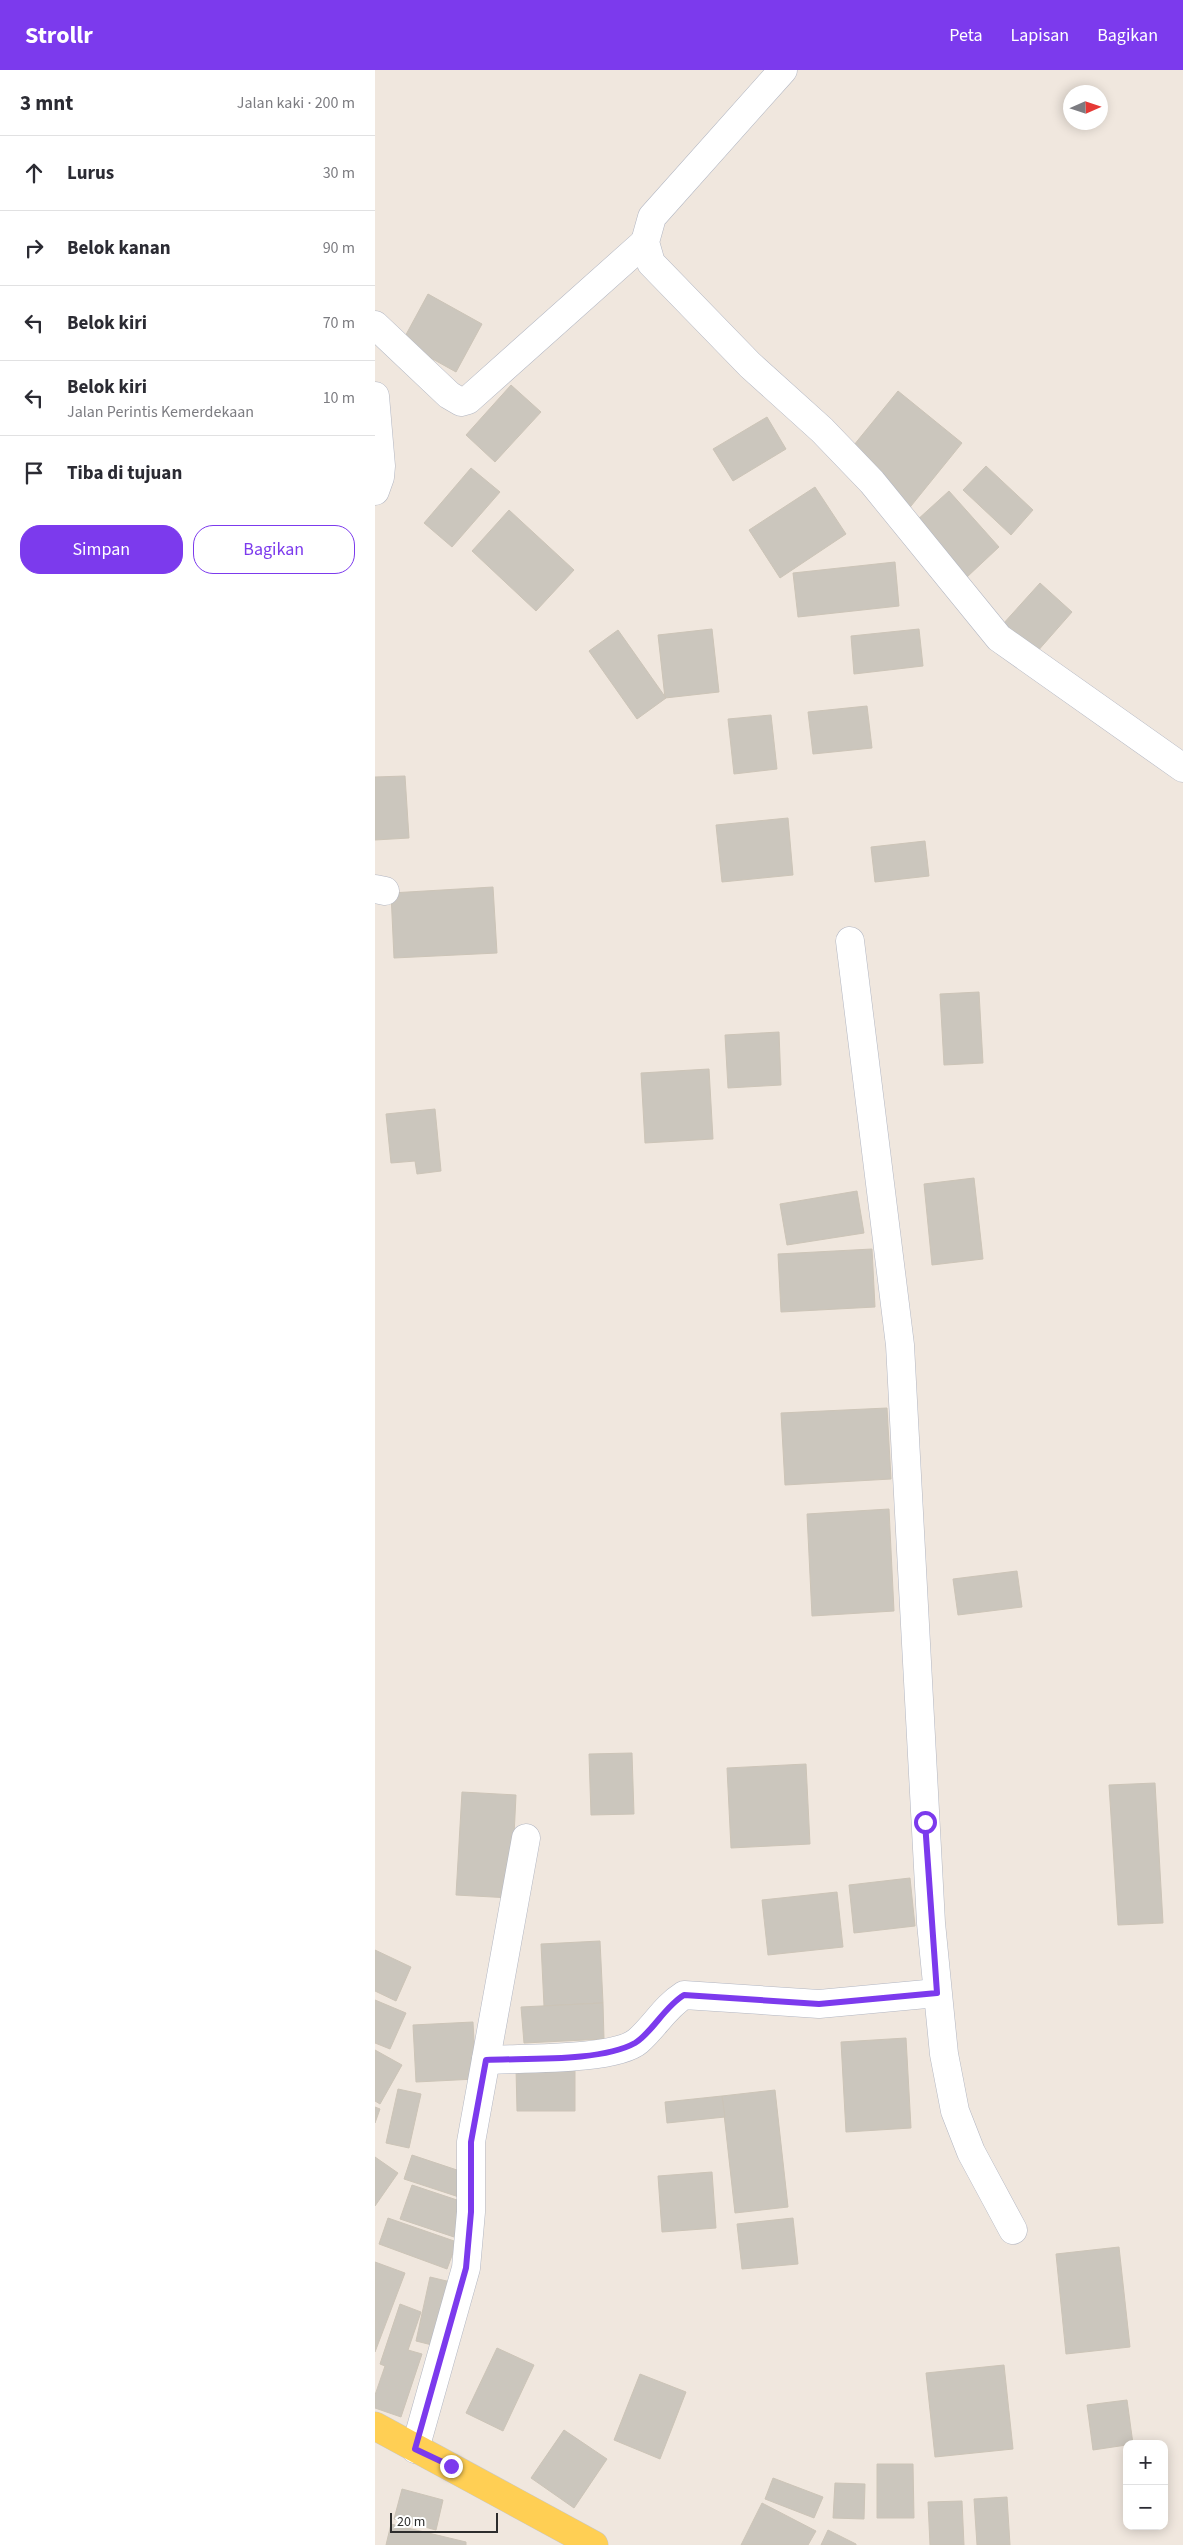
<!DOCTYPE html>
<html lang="id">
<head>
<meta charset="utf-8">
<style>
	body { margin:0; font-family:"Source Sans 3",sans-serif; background:#f7f7f7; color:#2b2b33 }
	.controls { position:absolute; right:15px; bottom:15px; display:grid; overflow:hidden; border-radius:10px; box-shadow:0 2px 12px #0003 }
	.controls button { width:45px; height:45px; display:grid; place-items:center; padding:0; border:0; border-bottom:1px solid #e1e1e2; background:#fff; color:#2b2b33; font:25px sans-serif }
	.compass { position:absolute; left:688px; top:15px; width:45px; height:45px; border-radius:50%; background:#fff; box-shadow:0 2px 12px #0003; rotate:87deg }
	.scale { position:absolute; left:15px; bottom:12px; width:108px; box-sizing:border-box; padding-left:5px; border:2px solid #2d2d2d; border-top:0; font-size:14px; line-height:18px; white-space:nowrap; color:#2d2d2d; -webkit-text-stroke:4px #fff; paint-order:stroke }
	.stop { position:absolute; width:15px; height:15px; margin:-11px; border:4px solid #7c3aed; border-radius:50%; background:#fff }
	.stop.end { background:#7c3aed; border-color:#fff; box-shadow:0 1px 5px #0008 }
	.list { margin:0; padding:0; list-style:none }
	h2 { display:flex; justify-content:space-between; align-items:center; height:65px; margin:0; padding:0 20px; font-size:21px }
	h2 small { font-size:16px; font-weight:400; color:#7c7c81 }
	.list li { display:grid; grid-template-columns:32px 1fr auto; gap:15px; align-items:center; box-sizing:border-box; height:75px; padding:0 20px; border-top:1px solid #e1e1e2 }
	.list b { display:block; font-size:19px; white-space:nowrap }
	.list p { margin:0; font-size:16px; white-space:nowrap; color:#7c7c81 }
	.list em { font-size:16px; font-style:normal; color:#7c7c81 }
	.actions { display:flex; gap:10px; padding:15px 20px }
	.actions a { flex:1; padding:11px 0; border:1px solid #7c3aed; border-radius:20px; text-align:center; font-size:18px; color:#7c3aed }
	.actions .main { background:#7c3aed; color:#fff }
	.icon { flex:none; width:28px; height:28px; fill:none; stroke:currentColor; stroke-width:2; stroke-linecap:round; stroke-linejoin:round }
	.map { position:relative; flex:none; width:808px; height:2475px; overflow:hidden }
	header { display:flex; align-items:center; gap:30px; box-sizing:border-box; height:70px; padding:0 25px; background:#7c3aed; color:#fff }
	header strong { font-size:24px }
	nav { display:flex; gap:28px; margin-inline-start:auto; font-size:18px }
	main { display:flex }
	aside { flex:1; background:#fff }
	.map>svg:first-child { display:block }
	.building { fill:#cbc6bd; stroke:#ccc4b7 }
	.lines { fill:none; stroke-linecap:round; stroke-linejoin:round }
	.minor-casing { stroke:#b2b6c2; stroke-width:29 }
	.major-casing { stroke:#c8c8c8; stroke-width:29 }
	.minor { stroke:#fff; stroke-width:28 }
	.major { stroke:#ffcf54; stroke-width:28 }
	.route { stroke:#7c3aed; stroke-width:6 }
</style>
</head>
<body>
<header>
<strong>Strollr</strong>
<nav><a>Peta</a><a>Lapisan</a><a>Bagikan</a></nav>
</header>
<main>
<aside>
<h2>3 mnt<small>Jalan kaki · 200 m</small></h2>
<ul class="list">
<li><svg class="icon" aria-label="ahead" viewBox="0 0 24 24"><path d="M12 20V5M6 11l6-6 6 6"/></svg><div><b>Lurus</b></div><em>30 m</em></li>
<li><svg class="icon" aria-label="right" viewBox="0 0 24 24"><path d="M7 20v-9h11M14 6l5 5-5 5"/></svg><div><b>Belok kanan</b></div><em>90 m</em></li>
<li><svg class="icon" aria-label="left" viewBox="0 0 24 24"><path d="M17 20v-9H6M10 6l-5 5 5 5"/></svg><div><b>Belok kiri</b></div><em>70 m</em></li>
<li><svg class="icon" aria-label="left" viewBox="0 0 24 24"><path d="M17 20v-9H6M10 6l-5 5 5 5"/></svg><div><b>Belok kiri</b><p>Jalan Perintis Kemerdekaan</p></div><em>10 m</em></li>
<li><svg class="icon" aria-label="arrive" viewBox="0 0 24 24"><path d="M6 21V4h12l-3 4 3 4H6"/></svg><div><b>Tiba di tujuan</b></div></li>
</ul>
<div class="actions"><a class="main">Simpan</a><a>Bagikan</a></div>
</aside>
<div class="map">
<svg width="808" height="2475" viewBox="0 0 808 2475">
	<rect width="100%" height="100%" fill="#f0e7de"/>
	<g class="building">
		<path d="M53,224l54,30 -26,48 -54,-30z"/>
		<path d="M136,315l30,27 -46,50 -29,-27z"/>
		<path d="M523,321l64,52 -55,68 -53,-66z"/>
		<path d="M392,347l19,32 -53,32 -20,-32z"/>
		<path d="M611,396l47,44 -22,25 -48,-45z"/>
		<path d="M96,398l29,24 -48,55 -28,-24z"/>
		<path d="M440,417l31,47 -66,44 -31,-48z"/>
		<path d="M574,421l50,56 -32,30 -51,-56z"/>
		<path d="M134,440l65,60 -38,41 -64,-60z"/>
		<path d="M520,492l4,44 -101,11 -5,-44z"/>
		<path d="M665,513l32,29 -36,41 -33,-29z"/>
		<path d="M337,559l7,63 -54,6 -7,-63z"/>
		<path d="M544,559l4,37 -69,8 -3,-38z"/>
		<path d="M243,560l48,68 -29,21 -48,-68z"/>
		<path d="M492,636l5,42 -59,6 -5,-42z"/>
		<path d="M396,645l6,54 -43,5 -6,-55z"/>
		<path d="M30,706l4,62 -34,2v-63z"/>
		<path d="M413,748l5,57 -71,7 -6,-57z"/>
		<path d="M550,771l4,35 -54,6 -4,-35z"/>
		<path d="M118,817l4,66 -103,5 -3,-65z"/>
		<path d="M604,922l4,71 -39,2 -4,-71z"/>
		<path d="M404,962l2,53 -53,3 -3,-53z"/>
		<path d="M334,999l4,70 -68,4 -4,-70z"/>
		<path d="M60,1039l6,62 -24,3 -2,-13 -24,2 -5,-49z"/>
		<path d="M599,1108l9,81 -51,6 -8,-81z"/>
		<path d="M482,1121l7,42 -77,12 -7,-41z"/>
		<path d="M497,1179l3,58 -94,5 -3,-58z"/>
		<path d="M512,1338l4,71 -106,6 -4,-72z"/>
		<path d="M514,1439l5,102 -82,5 -5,-102z"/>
		<path d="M642,1501l5,36 -64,8 -5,-36z"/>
		<path d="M257,1683l2,61 -43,1 -2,-61z"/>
		<path d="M431,1694l4,80 -79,4 -4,-80z"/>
		<path d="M780,1713l8,140 -45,2 -9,-140z"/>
		<path d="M87,1722l54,3 -5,103 -55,-3z"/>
		<path d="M535,1808l5,48 -61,7 -5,-48z"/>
		<path d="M462,1822l6,55 -75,8 -6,-55z"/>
		<path d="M225,1871l3,62 -59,3 -3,-62z"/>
		<path d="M0,1880l36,17 -15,34 -21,-10z"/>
		<path d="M0,1930l31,13 -16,36 -15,-6z"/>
		<path d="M228,1933l1,36 -80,4 -3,-36z"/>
		<path d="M98,1952l3,57 -60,3 -3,-57z"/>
		<path d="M531,1968l5,90 -65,4 -5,-90z"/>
		<path d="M0,1980l27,15 -22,39 -5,-3z"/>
		<path d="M141,1998h59v43h-58z"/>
		<path d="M23,2019l23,5 -12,54 -23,-5z"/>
		<path d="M400,2020l13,117 -53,6 -13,-117z"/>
		<path d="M347,2026l3,21 -58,6 -2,-21z"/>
		<path d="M0,2037l5,2 -5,14z"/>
		<path d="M37,2085l57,19 -7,24 -58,-19z"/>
		<path d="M0,2087l23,16 -23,33z"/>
		<path d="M337,2102l4,56 -54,4 -4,-56z"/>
		<path d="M37,2115l54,18 -12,34 -54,-18z"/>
		<path d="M13,2148l69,24 -10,27 -68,-25z"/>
		<path d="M418,2148l5,46 -56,5 -5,-45z"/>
		<path d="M744,2177l11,100 -64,7 -10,-100z"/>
		<path d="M0,2192l30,11 -30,79z"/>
		<path d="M55,2207l25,6 -15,64 -24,-6z"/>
		<path d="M25,2234l21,8 -13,38 14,4 -21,63 -26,-9v-13l10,-29 -5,-2z"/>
		<path d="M122,2278l37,17 -31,66 -37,-18z"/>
		<path d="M629,2295l9,84 -78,8 -9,-84z"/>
		<path d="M265,2304l46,18 -26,67 -46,-19z"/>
		<path d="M752,2330l6,44 -40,6 -6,-45z"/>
		<path d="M189,2360l43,29 -33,49 -43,-30z"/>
		<path d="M502,2394h36l1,54h-37z"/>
		<path d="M398,2408l50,19 -9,21 -49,-19z"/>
		<path d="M460,2413l30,1 -1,35 -31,-1z"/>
		<path d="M27,2419l41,11 -7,30 -42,-11z"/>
		<path d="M632,2427l3,48h-33l-3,-46z"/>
		<path d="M587,2431l2,44h-34l-2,-43z"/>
		<path d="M387,2433l54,28 -8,14h-67z"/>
		<path d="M16,2454l75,18v3h-80z"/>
		<path d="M453,2460l28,14v1h-35z"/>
	</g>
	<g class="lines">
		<g class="minor-casing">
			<g id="minor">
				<path d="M408,0l-131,147 -7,25 6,21 99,102 72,65 50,52 127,156 184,130"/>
				<path d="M0,255l74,70 12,7 7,-2 177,-158"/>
				<path d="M0,326l6,70 -1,11 -5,14"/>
				<path d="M0,819l10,2"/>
				<path d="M475,871l50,404 31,578 13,131 11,57 16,41 42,78"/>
				<path d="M111,1990c32,-2 129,1 152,-19 17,-15 27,-34 46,-46l135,9 118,-11"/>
				<path d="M40,2379l51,-181 5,-56v-70l55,-304"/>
			</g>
		</g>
		<g class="major-casing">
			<path id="major" d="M0,2356l219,119"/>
		</g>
		<use href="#minor" class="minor"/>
		<use href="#major" class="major"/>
	</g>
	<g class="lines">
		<path class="route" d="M76,2396l-36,-17 51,-181 5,-56v-70l15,-82c40,-2 115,2 149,-17 17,-10 29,-36 49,-48l135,9 118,-11 -12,-171"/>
	</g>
</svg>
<div class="controls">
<button>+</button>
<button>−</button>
</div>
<svg class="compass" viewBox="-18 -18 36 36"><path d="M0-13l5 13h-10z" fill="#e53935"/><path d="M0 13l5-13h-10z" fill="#7c7c81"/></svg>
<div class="scale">20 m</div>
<div class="stop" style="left:550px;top:1752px"></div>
<div class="stop end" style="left:76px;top:2396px"></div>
</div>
</main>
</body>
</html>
